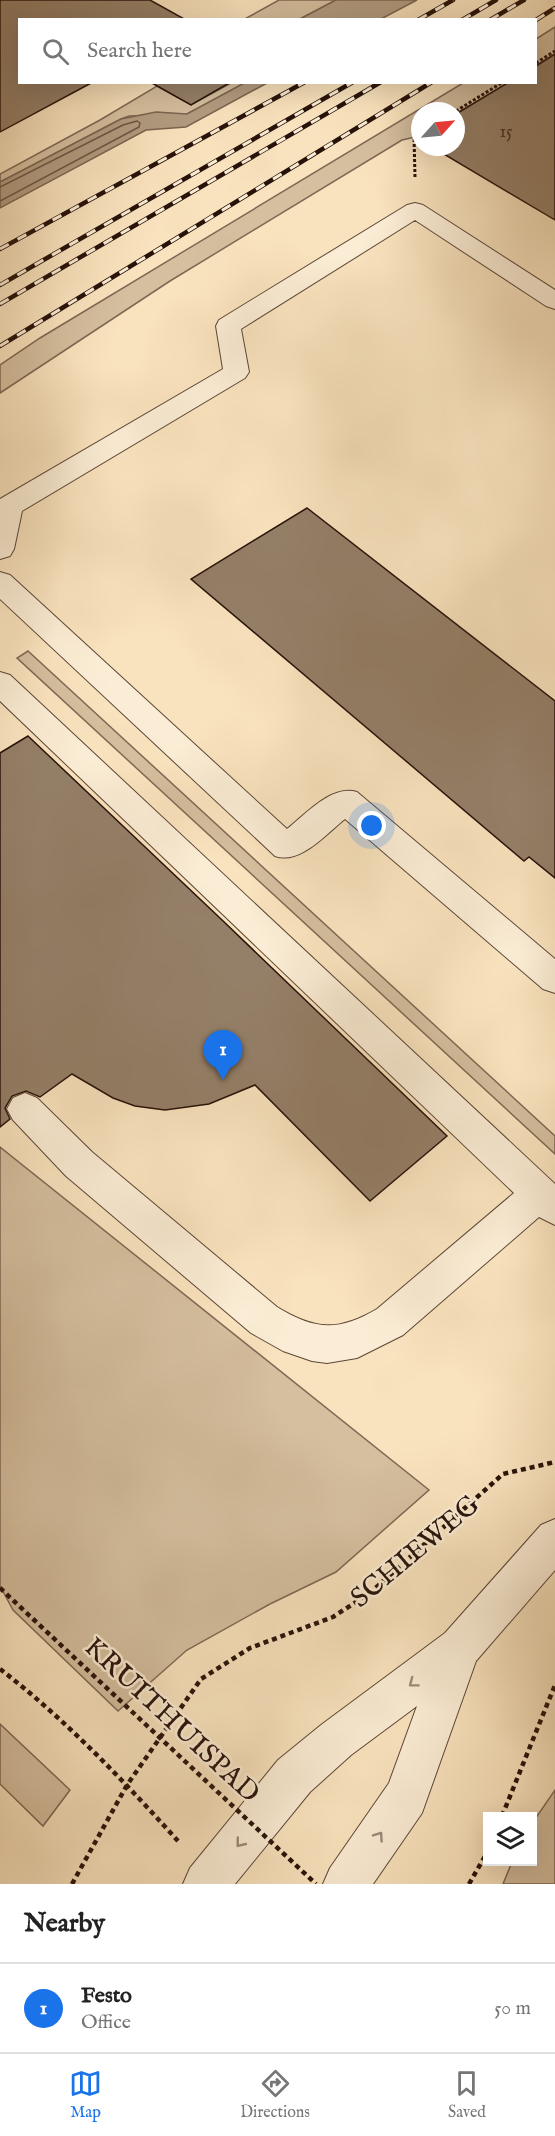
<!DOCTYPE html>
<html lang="en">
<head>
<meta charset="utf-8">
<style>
	body { margin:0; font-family:"IM FELL English",serif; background:#f6f6f6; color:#222 }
	.controls { position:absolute; right:18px; bottom:18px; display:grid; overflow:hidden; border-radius:0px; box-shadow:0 6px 24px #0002 }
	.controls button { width:54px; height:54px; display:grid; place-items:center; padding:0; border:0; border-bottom:2px solid #e0e0e0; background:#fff; color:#222; font:30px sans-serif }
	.compass { position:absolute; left:411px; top:102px; width:54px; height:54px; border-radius:50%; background:#fff; box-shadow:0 6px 24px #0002; rotate:63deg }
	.you { position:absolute; left:372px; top:826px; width:21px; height:21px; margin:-15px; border:4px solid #fff; border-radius:50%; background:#1a73e8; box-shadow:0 0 0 9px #1a73e833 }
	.badge { display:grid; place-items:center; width:39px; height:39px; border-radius:50%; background:#1a73e8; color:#fff; font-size:20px; font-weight:700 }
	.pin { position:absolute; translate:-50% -50px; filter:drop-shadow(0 2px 3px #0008) }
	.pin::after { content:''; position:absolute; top:32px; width:21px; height:18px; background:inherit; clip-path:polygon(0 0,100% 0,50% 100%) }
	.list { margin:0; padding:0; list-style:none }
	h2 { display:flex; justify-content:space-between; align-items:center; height:78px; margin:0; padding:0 24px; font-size:26px }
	h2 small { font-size:20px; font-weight:400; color:#767676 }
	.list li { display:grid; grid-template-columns:39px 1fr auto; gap:18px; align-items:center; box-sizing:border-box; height:90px; padding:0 24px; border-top:2px solid #e0e0e0 }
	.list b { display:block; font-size:22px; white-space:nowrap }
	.list p { margin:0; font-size:20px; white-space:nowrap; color:#767676 }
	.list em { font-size:20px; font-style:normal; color:#767676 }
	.icon { flex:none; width:33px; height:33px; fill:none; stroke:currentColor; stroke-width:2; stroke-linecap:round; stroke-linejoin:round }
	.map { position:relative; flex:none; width:555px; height:1884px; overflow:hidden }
	.search { position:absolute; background:#fff; box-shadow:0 6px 24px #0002; left:18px; right:18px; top:18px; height:66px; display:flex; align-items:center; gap:15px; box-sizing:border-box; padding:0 21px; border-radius:0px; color:#767676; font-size:22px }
	.sheet { height:168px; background:#fff }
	nav { display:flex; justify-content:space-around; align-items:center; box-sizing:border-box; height:84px; border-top:2px solid #e0e0e0; background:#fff; font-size:16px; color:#767676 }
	nav a { display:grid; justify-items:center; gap:3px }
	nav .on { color:#1a73e8 }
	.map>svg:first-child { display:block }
	.green { fill:#d5bf9f; stroke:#7e6854; stroke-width:1.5 }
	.water { fill:#b29c81; stroke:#7a6551; stroke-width:1.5 }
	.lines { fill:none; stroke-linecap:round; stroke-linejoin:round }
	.shore { stroke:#6c5746; stroke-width:1.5 }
	.building { fill:#947f68; stroke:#27120a; stroke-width:1.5 }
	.minor-casing { stroke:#5c4637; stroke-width:2 }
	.path-far1 { stroke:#27120a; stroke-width:3; stroke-dasharray:3 2; stroke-linecap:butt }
	.path { stroke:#27120a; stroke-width:4.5; stroke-dasharray:5 4; stroke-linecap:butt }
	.minor { fill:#fbedd5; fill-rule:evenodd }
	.rail-casing { stroke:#27120a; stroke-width:4.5 }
	.rail { stroke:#fbedd5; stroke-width:3; stroke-dasharray:10; stroke-linecap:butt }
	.path-bridge { stroke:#27120a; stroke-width:4.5; stroke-dasharray:5 4; stroke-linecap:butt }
	.oneway { stroke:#9c8a7a }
	.labels { text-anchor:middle; stroke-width:5; stroke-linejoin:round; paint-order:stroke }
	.far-number-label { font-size:18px; fill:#422d22 }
	.near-street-label { font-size:28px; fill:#27120a; stroke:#fbedd5 }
</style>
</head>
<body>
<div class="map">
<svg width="555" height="1884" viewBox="0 0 555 1884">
	<rect width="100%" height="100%" fill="#f9e3be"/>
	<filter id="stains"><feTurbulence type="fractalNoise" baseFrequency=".00333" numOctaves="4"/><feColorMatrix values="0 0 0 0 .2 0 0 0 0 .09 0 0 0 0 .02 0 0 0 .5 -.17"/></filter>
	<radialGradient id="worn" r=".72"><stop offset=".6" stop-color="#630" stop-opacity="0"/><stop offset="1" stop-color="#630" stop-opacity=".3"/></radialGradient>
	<g class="green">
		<path d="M279,0h57l-36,19 -57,1z"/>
		<path d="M555,27v27l-19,12v-27z"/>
		<path d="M231,83h15l-59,31 -58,2 -8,3 -121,63v-8l100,-54 57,-34 34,19z"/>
		<path d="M463,83h46l-53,31v-3h-36v25l-18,4 -232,141 -170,112v-28l40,-27z"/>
		<path d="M28,651l527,485v18l-538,-496z"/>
		<path d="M0,1147l429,343 -93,82 -66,32 -83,46 -69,61 -105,-101 -13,-24z"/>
		<path d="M0,1724l70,66 -27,36 -43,-42z"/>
		<path d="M555,1790v94h-52l9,-22h20l1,-40z"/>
	</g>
	<g class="water">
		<path d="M336,0h81l-36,19h-81z"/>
		<path d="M246,82l21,1 -81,44 -40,3 -146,78v-26l121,-63 35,-7 31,2z"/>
	</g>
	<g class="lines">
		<path class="shore" d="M0,187l123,-62 14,-4 3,2 -1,4 -139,74"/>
	</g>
	<g class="building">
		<path d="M0,0h150l36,20h-166v62h73l-93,50z"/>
		<path d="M555,54v166l-123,-73h24v-33l53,-32h27v-16z"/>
		<path d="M150,82h81l-40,23z"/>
		<path d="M307,508l248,193v177l-26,-21 -5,4 -333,-282z"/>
		<path d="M28,736l193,183 226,217 -77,65 -115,-116 -46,19 -44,6 -30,-4 -22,-8 -41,-24 -32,23 -14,-6 -14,5 -7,12 5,11 -10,8v-374z"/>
	</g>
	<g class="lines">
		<g class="minor-casing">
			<g id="minor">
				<path d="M415,203l8,2 132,85v19l-9,-3 -131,-86 -174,109 8,43 -4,6 -223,133 -8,38 -4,7 -10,3v-60l223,-130 -7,-43 3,-6 188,-115z"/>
				<path d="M0,572l10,3 277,254c19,-15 45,-45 70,-37l198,167v34l-12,-4 -198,-170c-19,15 -45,46 -70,37l-275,-257z"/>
				<path d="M0,672l10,3 545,509v41l-16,-8 -136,118 -46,23 -30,5 -15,-2 -29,-10 -32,-18 -185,-157 -53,-56 -6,-11 6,-11 12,-5 12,5 55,54 185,155c38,23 61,25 100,2l137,-116 -514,-492z"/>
				<path d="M555,1519v51l-79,91 -54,152 -49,71h-50l7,-16 59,-85 28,-77 -66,49 -41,37 -75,92h-52l7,-16 88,-108 43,-35 124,-92 96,-108z"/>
			</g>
		</g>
		<g class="path-far1">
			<path d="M536,63l19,-12"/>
			<path d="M456,111l47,-29"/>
			<path d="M415,177l-1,-41 6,-3"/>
		</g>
		<g class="path">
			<path d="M0,1669c65,50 123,111 178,172"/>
			<path d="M502,1816l53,-131"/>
			<path d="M72,1884l55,-99 74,-106 49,-31 83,-31 38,-25 132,-118 52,-12"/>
			<path d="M469,1884l19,-33"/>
		</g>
		<use href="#minor" class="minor"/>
		<g class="rail-casing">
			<g id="rail">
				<path d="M418,20l35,-20"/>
				<path d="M462,20l34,-20"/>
				<path d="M490,20l34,-20"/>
				<path d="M536,20l19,-12"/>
				<path d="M0,249l305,-167"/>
				<path d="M0,285l353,-203"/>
				<path d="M0,304l381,-222"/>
				<path d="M0,346l432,-264"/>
			</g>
		</g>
		<use href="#rail" class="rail"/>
		<path class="path-bridge" d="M0,1588l316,296"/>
	</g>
	<defs><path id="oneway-chevron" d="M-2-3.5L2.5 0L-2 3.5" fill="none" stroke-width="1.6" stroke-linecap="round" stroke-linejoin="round" transform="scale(1.5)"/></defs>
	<g class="oneway">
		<use href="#oneway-chevron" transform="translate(413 1683) rotate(143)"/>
		<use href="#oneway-chevron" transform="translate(379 1836) rotate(-55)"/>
		<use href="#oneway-chevron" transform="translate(240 1843) rotate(129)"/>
	</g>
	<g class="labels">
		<g class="far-number-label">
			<text x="506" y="137">15</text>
		</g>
		<g class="near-street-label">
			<text transform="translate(414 1550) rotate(-40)" y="10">SCHIEWEG</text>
			<text transform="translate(173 1719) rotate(43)" y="10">KRUITHUISPAD</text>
		</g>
	</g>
	<rect width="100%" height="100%" filter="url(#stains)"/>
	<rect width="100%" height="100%" fill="url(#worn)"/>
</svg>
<div class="controls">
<button><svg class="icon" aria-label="layers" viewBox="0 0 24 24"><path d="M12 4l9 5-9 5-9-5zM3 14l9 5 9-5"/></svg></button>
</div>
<svg class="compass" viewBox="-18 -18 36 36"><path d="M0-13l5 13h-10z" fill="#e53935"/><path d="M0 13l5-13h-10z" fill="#767676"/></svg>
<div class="you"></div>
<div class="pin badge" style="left:223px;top:1080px">1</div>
<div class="search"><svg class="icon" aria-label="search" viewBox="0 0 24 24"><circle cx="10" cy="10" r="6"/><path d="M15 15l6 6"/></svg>Search here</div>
</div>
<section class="sheet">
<h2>Nearby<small></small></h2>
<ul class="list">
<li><span class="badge">1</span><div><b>Festo</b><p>Office</p></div><em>50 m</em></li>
</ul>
</section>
<nav>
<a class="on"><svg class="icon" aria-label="map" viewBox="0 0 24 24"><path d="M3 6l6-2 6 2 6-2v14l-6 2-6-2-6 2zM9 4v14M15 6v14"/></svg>Map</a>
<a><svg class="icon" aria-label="directions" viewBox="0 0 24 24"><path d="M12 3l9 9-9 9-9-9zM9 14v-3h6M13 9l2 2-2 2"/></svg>Directions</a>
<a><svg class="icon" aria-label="saved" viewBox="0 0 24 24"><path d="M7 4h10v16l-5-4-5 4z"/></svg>Saved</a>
</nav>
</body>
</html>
